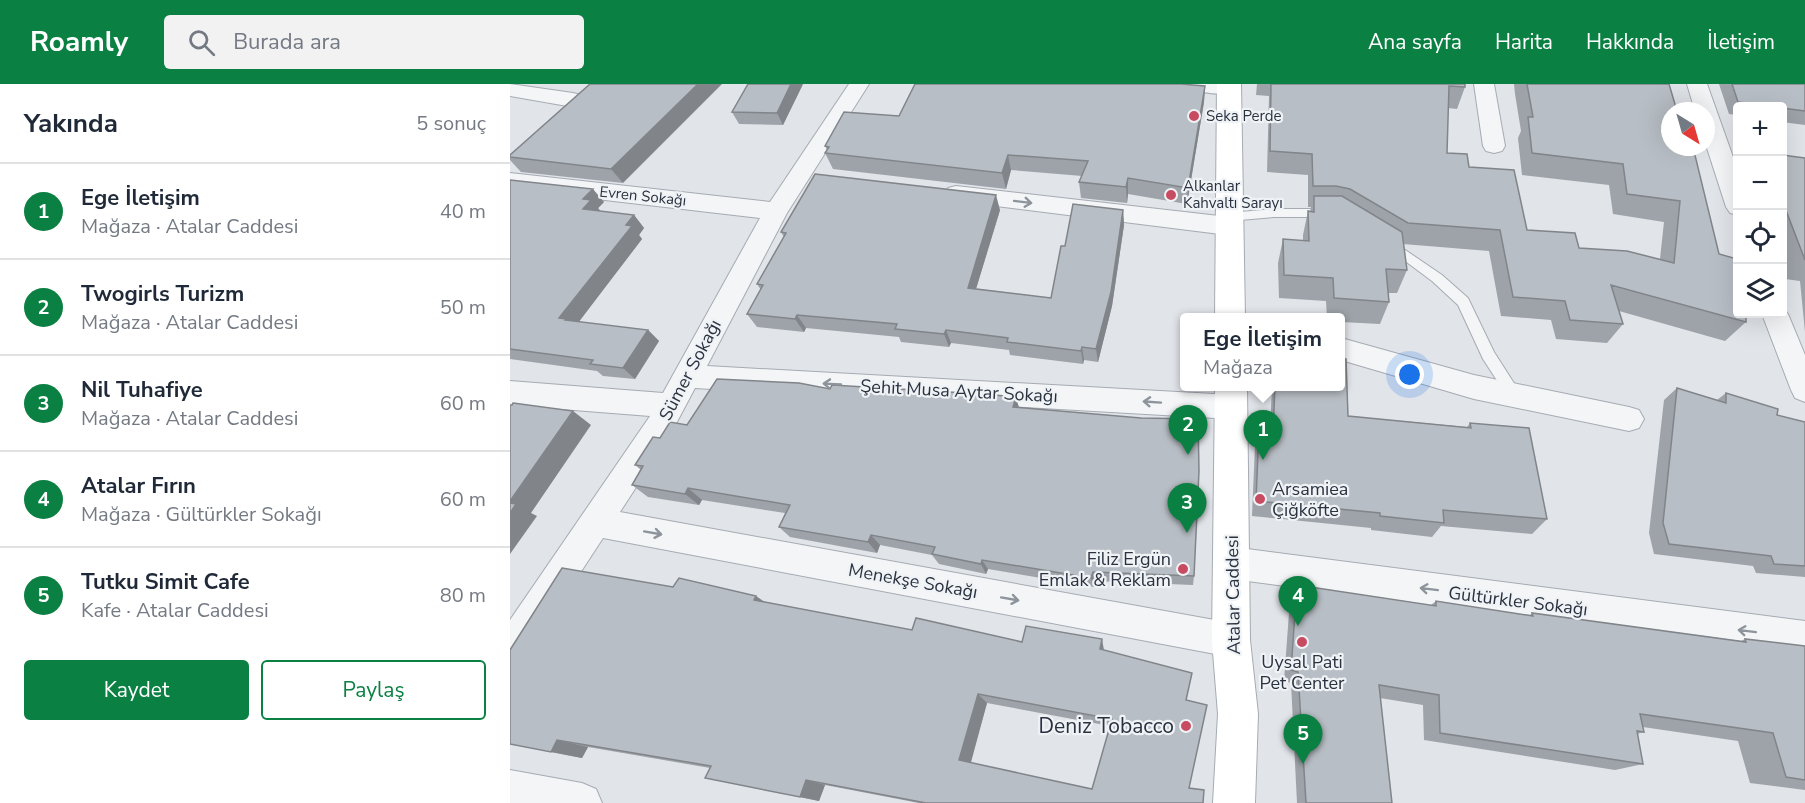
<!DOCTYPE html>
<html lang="tr">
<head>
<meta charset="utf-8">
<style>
	body { margin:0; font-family:"Nunito Sans",sans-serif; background:#f2f2f3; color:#1f2937 }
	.controls { position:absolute; right:18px; top:18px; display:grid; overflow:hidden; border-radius:6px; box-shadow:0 6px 24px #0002 }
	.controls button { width:54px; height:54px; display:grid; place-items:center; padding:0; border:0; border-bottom:2px solid #e0e1e3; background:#fff; color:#1f2937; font:30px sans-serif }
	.compass { position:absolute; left:1151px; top:18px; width:54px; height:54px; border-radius:50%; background:#fff; box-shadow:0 6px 24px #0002; rotate:143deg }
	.you { position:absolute; left:900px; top:291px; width:21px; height:21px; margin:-15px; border:4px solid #fff; border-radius:50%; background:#1a73e8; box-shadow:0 0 0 9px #1a73e833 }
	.badge { display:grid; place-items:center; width:39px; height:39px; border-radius:50%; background:#0b8043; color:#fff; font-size:20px; font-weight:700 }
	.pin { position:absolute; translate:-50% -50px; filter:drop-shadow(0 2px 3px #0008) }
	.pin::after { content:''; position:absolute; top:32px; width:21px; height:18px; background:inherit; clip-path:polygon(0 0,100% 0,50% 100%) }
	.popup { position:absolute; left:670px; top:229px; width:165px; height:78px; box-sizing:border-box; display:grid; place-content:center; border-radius:6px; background:#fff; filter:drop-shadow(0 2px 4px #0005); font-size:20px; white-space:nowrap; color:#747a83 }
	.popup b { font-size:22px; color:#1f2937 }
	.popup::after { content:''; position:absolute; left:50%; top:100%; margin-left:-12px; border:12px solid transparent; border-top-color:#fff }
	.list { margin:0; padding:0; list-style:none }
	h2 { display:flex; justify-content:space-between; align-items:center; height:78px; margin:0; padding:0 24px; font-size:26px }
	h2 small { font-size:20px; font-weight:400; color:#747a83 }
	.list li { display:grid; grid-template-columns:39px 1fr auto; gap:18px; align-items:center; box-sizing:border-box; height:96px; padding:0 24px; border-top:2px solid #e0e1e3 }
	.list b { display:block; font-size:22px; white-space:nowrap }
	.list p { margin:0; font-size:20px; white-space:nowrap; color:#747a83 }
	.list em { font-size:20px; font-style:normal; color:#747a83 }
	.actions { display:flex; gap:12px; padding:18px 24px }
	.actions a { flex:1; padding:14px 0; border:2px solid #0b8043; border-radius:6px; text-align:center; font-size:21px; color:#0b8043 }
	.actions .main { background:#0b8043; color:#fff }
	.icon { flex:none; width:33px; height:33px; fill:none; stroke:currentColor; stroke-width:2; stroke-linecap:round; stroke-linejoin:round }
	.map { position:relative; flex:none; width:1295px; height:719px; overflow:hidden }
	header { display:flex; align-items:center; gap:36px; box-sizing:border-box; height:84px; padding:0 30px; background:#0b8043; color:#fff }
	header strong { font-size:28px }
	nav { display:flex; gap:33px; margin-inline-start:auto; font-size:21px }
	.search { width:420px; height:54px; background:#f2f2f3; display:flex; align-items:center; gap:15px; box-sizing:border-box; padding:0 21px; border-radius:6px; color:#747a83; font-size:22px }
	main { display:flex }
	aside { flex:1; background:#fff }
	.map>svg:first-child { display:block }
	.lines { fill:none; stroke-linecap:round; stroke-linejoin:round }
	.lane-casing { stroke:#a6abb3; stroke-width:2 }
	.street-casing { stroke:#a6abb3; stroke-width:2 }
	.secondary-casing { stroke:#a6abb3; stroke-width:2 }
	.lane { fill:#f3f5f7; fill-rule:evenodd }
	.street { fill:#f3f5f7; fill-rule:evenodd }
	.secondary { fill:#fff; fill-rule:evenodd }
	.wall { fill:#9ea3a9; fill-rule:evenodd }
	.shaded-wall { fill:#81858a }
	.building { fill:#b8bec5; stroke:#81858a; stroke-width:1.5; fill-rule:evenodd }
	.oneway { stroke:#8e949c }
	.poi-dot { fill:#c84c61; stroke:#f0f3f6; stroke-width:2 }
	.labels { text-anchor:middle; stroke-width:4.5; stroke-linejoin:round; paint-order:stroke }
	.far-poi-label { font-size:15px; fill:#2a3240; stroke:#f0f3f6; text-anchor:start }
	.far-street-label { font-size:15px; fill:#2a3240; stroke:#f0f3f6 }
	.street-label { font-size:18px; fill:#2a3240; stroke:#f0f3f6 }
	.poi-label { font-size:18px; fill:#2a3240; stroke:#f0f3f6; text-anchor:start }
	.near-poi-label { font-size:21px; fill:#2a3240; stroke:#f0f3f6; text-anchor:end }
</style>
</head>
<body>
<header>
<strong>Roamly</strong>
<div class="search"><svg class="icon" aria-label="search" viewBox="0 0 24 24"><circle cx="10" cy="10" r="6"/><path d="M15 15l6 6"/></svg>Burada ara</div>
<nav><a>Ana sayfa</a><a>Harita</a><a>Hakkında</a><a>İletişim</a></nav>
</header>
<main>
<aside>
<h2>Yakında<small>5 sonuç</small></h2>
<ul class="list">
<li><span class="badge">1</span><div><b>Ege İletişim</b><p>Mağaza · Atalar Caddesi</p></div><em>40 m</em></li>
<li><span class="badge">2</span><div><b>Twogirls Turizm</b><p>Mağaza · Atalar Caddesi</p></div><em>50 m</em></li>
<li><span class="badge">3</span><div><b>Nil Tuhafiye</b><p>Mağaza · Atalar Caddesi</p></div><em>60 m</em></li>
<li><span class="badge">4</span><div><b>Atalar Fırın</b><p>Mağaza · Gültürkler Sokağı</p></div><em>60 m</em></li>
<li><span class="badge">5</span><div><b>Tutku Simit Cafe</b><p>Kafe · Atalar Caddesi</p></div><em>80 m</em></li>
</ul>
<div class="actions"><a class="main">Kaydet</a><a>Paylaş</a></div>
</aside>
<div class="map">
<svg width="1295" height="719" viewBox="0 0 1295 719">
	<rect width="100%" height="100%" fill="#e1e4e9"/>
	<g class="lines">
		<g class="lane-casing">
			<g id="lane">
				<path d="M764,125h54l6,4 -6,4h-54l-46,4 -6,-4 6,-4z"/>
				<path d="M879,155l53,36 26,23 26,54 25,39 2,4 -2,4h-10l-26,-40 -25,-54 -26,-24 -47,-35 -2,-3 2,-3z"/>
			</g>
		</g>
		<g class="street-casing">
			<g id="street">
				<path d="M0,0l63,9 8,2 3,5 -3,5 -8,2 -63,-11z"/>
				<path d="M339,0h20l-82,129 -80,153 525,29 10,3 5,9 -5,9 -10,3 -537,-31 -25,47 -50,77 611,111 12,5 5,12 -5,12 -12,5 -628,-119 -81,124 -12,6v-48l140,-204 -140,-11v-24l153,12 97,-175 -250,-29v-16l260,29z"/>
				<path d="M671,0h56l3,4 -4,4c-15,4 -37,0 -52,-4z"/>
				<path d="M964,0h20l11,62 -3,5 -8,2 -8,-2 -3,-5z"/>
				<path d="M1177,0h20l31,87v44l-8,-2 -4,-6 -20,-62v-34h-11z"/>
				<path d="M446,102l272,31 9,3 3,6 -3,6 -9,3 -280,-35 -4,-6 4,-6z"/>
				<path d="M1272,222l6,8 17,41v47l-10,-4 -4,-8 -29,-76h20z"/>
				<path d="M831,254l133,37 155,32 10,3 5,9 -5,9 -10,3 -155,-32 -133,-39z"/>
				<path d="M722,463l573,74v34l-573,-76 -12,-5 -5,-11 5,-11z"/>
				<path d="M0,686l72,13 14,6 6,14h-92z"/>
			</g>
		</g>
		<g class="secondary-casing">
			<g id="secondary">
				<path d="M707,0h24l4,234h-30z"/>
				<path d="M705,302h32l3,254 8,74 -3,89h-42l5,-89 -6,-74z"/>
			</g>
		</g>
		<use href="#lane" class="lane"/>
		<use href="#street" class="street"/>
		<use href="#secondary" class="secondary"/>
	</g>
	<g class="wall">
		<path d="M80,0l33,99 -102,-11 -11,-12v-5z"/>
		<path d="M293,0l-20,41 -44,-1 -7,-12z"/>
		<path d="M747,0h208v3l-8,22 -9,-1 -1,45 22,14 58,63 52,18 81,11 4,-37 -51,-8 -4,-29 -87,-10 -4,-37 3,-7 -6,-37 -1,-10h155l50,170 27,68 -21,19 -106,-30 4,13 -16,19 -51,-4 -5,-19 -50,-4 -12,-65 -86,-7 4,26 -10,23h-9l1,9 -9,22 -39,-2v-4h-14l-1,-17 -47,-3 -1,-35 5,-24 20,2v-6l5,-24 2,1 1,-5h-3v-32l-41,-3 2,-76 -13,-1z"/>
		<path d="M1209,0h86v41l-23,-3v-16h-45v9l-8,-1z"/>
		<path d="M695,2l-1,16 -17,102 -59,-10 -1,9 -46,-5 -2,-16 3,-6 -71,-6 -5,19 -173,-20 -8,-16 2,-3 -2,-4z"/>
		<path d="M1272,71l23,3v174l-5,-51 -15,-2 -3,-6z"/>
		<path d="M0,96l94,22 -6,6 2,3 34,4 10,13 -5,7 3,4 -64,83 70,8 11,11 -24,38 -32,-3 -6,-5 -87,-12z"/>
		<path d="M490,126l-24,79 75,9 14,-52 58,-36 1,15 -12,81 -14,56 -14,-2 -1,4 -73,-9 -1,-5 -58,-7 -2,4 -48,-5 -2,-5 -93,-9 -2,4 -47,-5 -10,-13 14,-24 -4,-6 27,-47 -3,-5z"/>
		<path d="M762,303h69l7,29 119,11 3,-4 77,96 -15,15 -91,-8 -9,11 -61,-7v-2l-119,-12 3,-70 4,-17 11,1z"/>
		<path d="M1167,304l40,12 9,-7 51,22 28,7v155l-49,-4 -3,-7 -99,-12 -5,-21 15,-133z"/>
		<path d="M320,305l189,18 175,169 -1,9 -98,-4 -1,6 -106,-18 -2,5 -47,-10 -7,-9 -52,-10 -3,8 -87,-16 -11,-10 6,-14 -83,-13 -3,5 -51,-8 -16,-12 9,-15 -6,-5 25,-27 27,-13z"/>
		<path d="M787,501l134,20 5,-4 93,15 3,-3 209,28 4,-2 60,7v144l-55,-7 -12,-42 -95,-14 1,5 -7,2 6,30 -28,6 -191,-30 -1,-35 -43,-7 12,105h-95l-6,-120 -7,-2 6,-82z"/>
		<path d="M163,503l93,15 146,28 192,20 82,50 3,88 14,15h-284l-94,-18 -6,16 -114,-23 5,-10 -122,-21 -6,11 -72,-14zM477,619l123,23 -18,63 -122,-26z"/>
	</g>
	<g class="shaded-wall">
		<path d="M188,0h24l-99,99 -12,-14z"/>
		<path d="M281,0h12l-20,41 -6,-12z"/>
		<path d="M695,2l-1,16 -17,102 1,-16z"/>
		<path d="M498,71l3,15 -5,19 -4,-16z"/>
		<path d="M618,94v16l-1,9 -1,-16z"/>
		<path d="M83,105l11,13 -6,6 4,5 -19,-4v-10z"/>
		<path d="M486,111l4,15 -28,92 -4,-14z"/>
		<path d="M613,126l1,15 -12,81 -14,56 -2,-13z"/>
		<path d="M124,131l10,13 -5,7 3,4 -67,88 -16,-9z"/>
		<path d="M287,231l9,13 -2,4 -9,-13z"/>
		<path d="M138,246l11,11 -24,38 -12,-11z"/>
		<path d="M436,246l5,13 -2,4 -5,-13z"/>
		<path d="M572,263l2,13 -1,4 -2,-13z"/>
		<path d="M506,313l4,14 -7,-4z"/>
		<path d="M63,327l18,14 -60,88 6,3 -27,38v-53z"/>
		<path d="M178,404l14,12 -3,5 -14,-11z"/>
		<path d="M361,451l9,10 -3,8 -9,-11z"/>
		<path d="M472,476l6,9 -2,5 -5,-10z"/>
		<path d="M583,488l2,9 -1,6 -3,-9z"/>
		<path d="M246,512l19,13 -21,-9z"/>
		<path d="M592,555l2,11 -4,-1z"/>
		<path d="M468,610l9,9 -17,63 -11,-6z"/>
		<path d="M47,656l31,7 -6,11 -31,-6z"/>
		<path d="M296,696l19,5 -6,16 -19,-4z"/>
	</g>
	<g class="building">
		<path d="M80,0h108l-87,85 -101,-12v-2z"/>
		<path d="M238,0h43l-14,29 -45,-1z"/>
		<path d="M405,0h266l24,2 -17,102 -60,-10 -2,9 -47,-5 9,-21 -80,-6 -6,18 -177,-20 4,-6 -4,-1 19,-34 55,4z"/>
		<path d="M761,0h194v3l-16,-1 -2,67 20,1 2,13 45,3 13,60 48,3 4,15 48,3 47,12 6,-62 -53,-7 -4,-30 -91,-11 -4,-36h5l-6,-33h142l8,27h-7v36h23l26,107 18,5v55h9v8l-135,-37 12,39 -53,-4 -5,-19 -52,-4 -13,-67 -92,-7 -58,-34 -14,-3h-23l-1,-32 -42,-3z"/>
		<path d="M1222,0h73v27l-23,-3v-2h-12l-32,-4z"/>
		<path d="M1272,71l23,3v102l-23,-60z"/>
		<path d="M305,90l181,21 -28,93 83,10 10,-52h4l8,-42 50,6 -12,82 -15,57 -14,-2 -1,4 -74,-9 1,-4 -62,-8 -2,4 -49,-5 2,-5 -100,-9 -2,4 -48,-5 16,-29 -6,-1 29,-51 -5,-1z"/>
		<path d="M0,96l83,9 -10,10 8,1 -8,9 51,6 -8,10 6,1 -73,92 7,1 -1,1 83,10 -25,38 -33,-4 3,-4 -83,-11z"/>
		<path d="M804,112h28l60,36 5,38 -21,-1 3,33 -55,-4 -1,-20 -49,-3 -1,-36 26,2 -1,-30 6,1z"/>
		<path d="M831,275h5l2,57 123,12 -1,-5 59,5 18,91 -104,-9 1,13 -64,-7v-3l-124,-12 3,-72 14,1 2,-43h66z"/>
		<path d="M207,295l82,4 31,6 2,-4 151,9 33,3 -3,10 128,11 57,1 1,52 -5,105 -101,-4 -2,6 -109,-18 -1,4 -49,-10 3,-7 -64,-12 -3,7 -89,-15 11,-22 -102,-17 -3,6 -53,-9 11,-19 -8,-1 18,-28 7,1 10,-16 17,3z"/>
		<path d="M1167,304l49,15v-10l52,16 -1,6 28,7v144l-31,-2 -3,-8 -102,-12 -6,-21z"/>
		<path d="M3,319l60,8 -63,90v-96h2z"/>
		<path d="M0,419l6,1 -6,9z"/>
		<path d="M52,484l111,19 6,-9 77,18 -2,4 158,30 4,-12 106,24 4,-16 76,13 -2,10 92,24 -6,27 21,5 -18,83 15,2 -1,13h-277l-120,-23 -6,17 -95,-19 6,-12 -154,-26 -6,12 -41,-8v-94zM468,610l134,25 -20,70 -133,-29z"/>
		<path d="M787,501l139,21v-5l97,15 -1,-3 214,29 -1,-3 60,7v134l-19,-3 -13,-44 -133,-19 4,18 -7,-1 6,33 -203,-31 -1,-38 -60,-10 13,118h-86l-8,-131 -7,-2z"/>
	</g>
	<defs><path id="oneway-shaft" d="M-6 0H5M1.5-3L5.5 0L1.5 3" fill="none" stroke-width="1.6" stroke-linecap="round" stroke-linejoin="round" transform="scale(1.5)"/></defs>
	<g class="oneway">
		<use href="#oneway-shaft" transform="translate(513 118) rotate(7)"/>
		<use href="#oneway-shaft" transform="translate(322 300) rotate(-177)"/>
		<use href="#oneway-shaft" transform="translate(642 318) rotate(-176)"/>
		<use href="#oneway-shaft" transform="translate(143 449) rotate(10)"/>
		<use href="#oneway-shaft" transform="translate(919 505) rotate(-173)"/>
		<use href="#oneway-shaft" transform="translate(500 515) rotate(10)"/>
		<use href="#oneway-shaft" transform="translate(1237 547) rotate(-173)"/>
	</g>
	<g class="poi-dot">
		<circle cx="684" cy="32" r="6"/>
		<circle cx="661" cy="111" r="6"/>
		<circle cx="750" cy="415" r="6"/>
		<circle cx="673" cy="485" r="6"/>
		<circle cx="792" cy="558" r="6"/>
		<circle cx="676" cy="642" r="6"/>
	</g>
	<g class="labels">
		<g class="far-poi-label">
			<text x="696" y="37">Seka Perde</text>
			<text x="673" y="107">Alkanlar<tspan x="673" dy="17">Kahvaltı Sarayı</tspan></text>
		</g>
		<g class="far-street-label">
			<text transform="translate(133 112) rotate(6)" y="5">Evren Sokağı</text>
		</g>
		<g class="street-label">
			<text transform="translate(180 286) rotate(-62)" y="6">Sümer Sokağı</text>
			<text transform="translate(449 307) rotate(3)" y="6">Şehit Musa Aytar Sokağı</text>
			<text transform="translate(403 497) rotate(10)" y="6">Menekşe Sokağı</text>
			<text transform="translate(723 511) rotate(-91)" y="6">Atalar Caddesi</text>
			<text transform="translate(1008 517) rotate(7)" y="6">Gültürkler Sokağı</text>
		</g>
		<g class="poi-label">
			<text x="762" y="411">Arsamiea<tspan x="762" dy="21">Çiğköfte</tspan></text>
			<text x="661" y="481" text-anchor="end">Filiz Ergün<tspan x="661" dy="21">Emlak &amp; Reklam</tspan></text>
			<text x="792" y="584" text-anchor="middle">Uysal Pati<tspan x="792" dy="21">Pet Center</tspan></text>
		</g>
		<g class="near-poi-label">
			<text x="664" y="649">Deniz Tobacco</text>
		</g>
	</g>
</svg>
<div class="controls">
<button>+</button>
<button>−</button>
<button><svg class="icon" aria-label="locate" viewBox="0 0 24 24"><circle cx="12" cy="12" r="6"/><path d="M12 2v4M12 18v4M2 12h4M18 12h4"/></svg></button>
<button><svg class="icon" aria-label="layers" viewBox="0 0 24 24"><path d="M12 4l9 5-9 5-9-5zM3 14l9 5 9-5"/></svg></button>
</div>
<svg class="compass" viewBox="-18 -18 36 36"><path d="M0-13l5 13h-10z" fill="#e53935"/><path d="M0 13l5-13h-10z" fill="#747a83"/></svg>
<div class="you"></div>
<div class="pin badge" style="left:753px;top:376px">1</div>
<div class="popup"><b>Ege İletişim</b>Mağaza</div>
<div class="pin badge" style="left:678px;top:371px">2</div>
<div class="pin badge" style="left:677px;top:449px">3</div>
<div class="pin badge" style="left:788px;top:542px">4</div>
<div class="pin badge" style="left:793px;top:680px">5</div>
</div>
</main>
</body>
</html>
